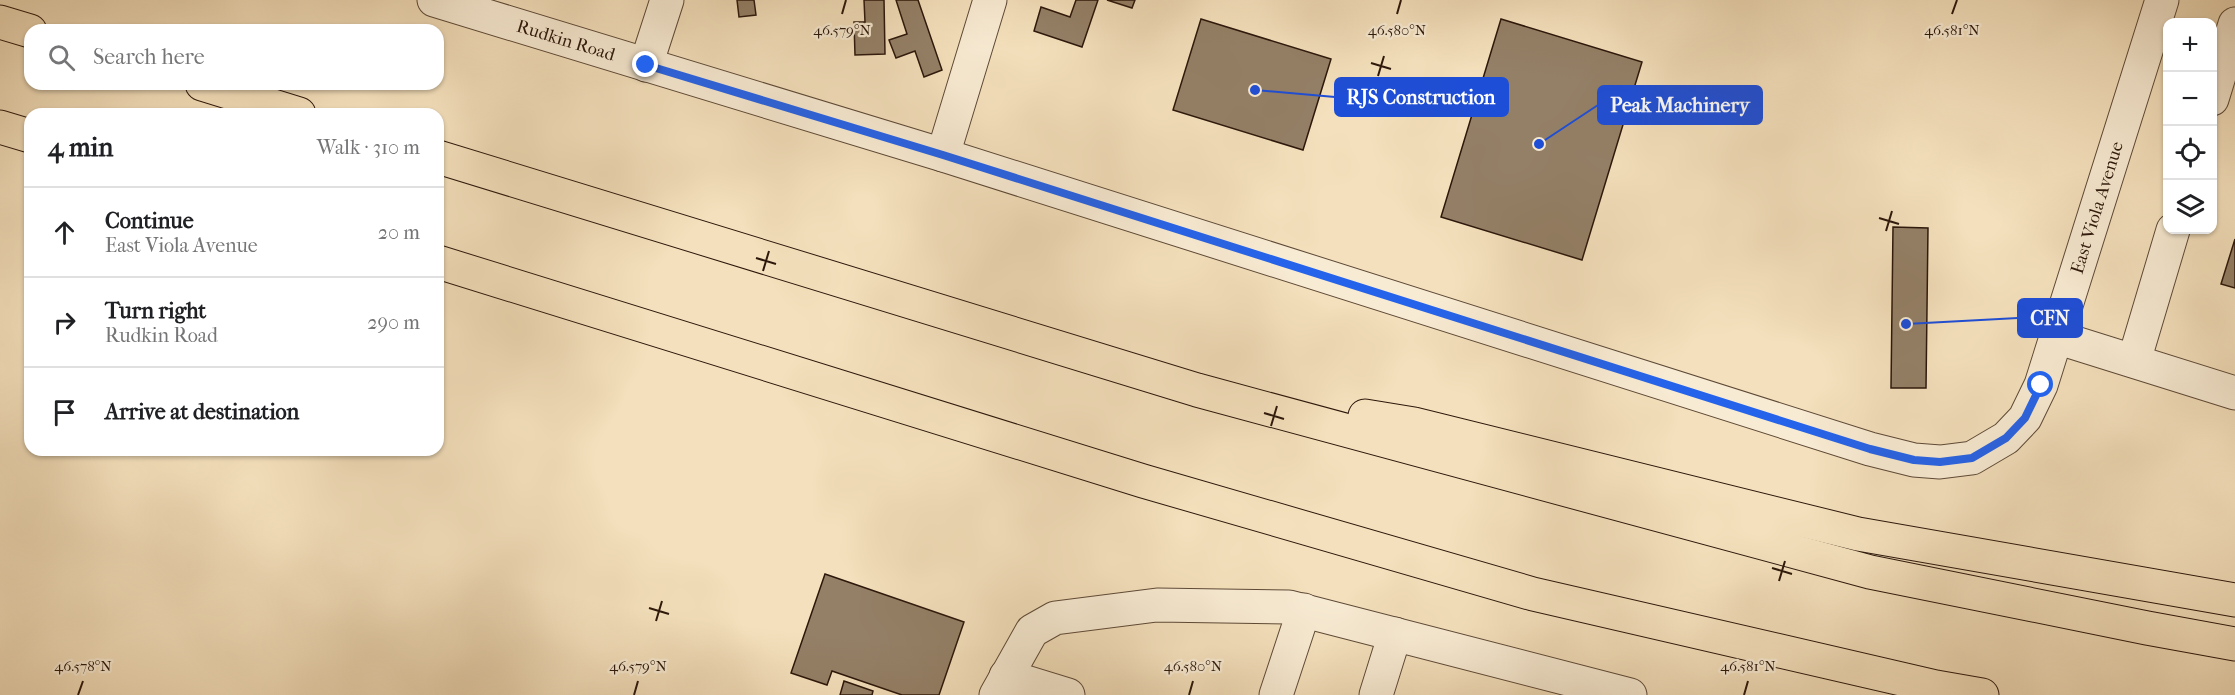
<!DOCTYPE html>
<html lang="en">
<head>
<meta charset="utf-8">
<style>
	body { margin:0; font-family:"IM FELL French Canon",serif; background:#f2f2f2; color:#202124 }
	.controls { position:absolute; right:18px; top:18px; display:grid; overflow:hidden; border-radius:12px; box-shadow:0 2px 4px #0004 }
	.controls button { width:54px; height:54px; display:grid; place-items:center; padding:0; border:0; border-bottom:2px solid #e0e0e0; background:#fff; color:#202124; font:30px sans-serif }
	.stop { position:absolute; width:18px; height:18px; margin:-14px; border:4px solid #2563eb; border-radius:50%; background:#fff }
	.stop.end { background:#2563eb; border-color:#fff; box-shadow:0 2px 6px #0008 }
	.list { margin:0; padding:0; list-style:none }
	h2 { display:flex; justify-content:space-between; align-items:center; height:78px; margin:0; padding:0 24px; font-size:26px }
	h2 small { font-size:20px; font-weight:400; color:#757577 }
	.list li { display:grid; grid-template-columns:39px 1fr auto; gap:18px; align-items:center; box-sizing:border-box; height:90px; padding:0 24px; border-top:2px solid #e0e0e0 }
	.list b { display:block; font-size:22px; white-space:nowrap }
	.list p { margin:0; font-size:20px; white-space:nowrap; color:#757577 }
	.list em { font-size:20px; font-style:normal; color:#757577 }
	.icon { flex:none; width:33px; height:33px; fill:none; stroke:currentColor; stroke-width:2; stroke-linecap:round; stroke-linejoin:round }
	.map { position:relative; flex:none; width:2235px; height:695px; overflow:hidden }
	.search { position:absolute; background:#fff; box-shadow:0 2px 4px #0004; left:24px; top:24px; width:420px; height:66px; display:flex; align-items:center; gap:15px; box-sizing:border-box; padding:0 21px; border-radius:18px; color:#757577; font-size:22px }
	.panel { position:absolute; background:#fff; box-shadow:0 2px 4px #0004; left:24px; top:108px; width:420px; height:348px; border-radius:18px }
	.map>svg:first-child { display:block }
	.building { fill:#948067; stroke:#2c170b; stroke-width:1.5 }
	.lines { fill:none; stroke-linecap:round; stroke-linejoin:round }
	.minor-casing { stroke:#5e4937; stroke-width:35 }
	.highway-casing { stroke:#2c170b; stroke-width:35 }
	.minor { stroke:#f8ebd3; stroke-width:33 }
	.highway { stroke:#f4e0bc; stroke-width:33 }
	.route { stroke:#2563eb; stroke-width:8 }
	.ticks { fill:none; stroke:#2c170b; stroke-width:2 }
	.labels { text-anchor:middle; stroke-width:4.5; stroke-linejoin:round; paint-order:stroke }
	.street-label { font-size:18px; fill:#2c170b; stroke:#f8ebd3 }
	.ticks-label { font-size:15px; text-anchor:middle; fill:#2c170b; stroke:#f8ebd3; stroke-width:4.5; stroke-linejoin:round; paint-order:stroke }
	.leader { fill:none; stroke:#1d4ed8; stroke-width:2 }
	.callout-dot { fill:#1d4ed8; stroke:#f8ebd3; stroke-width:2 }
	.callout { fill:#1d4ed8; stroke:#1d4ed8; stroke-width:2 }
	.callout-label { font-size:20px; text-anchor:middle; font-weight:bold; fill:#fff }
</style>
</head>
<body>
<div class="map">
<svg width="2235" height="695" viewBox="0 0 2235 695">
	<rect width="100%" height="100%" fill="#f4e0bc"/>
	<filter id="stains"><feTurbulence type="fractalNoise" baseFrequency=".00333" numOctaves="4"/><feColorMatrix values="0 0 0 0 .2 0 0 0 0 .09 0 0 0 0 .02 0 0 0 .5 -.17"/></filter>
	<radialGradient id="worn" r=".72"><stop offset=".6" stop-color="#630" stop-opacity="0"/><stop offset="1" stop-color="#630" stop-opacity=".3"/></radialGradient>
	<g class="building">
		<path d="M737,0h17l2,15 -17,2z"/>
		<path d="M864,0h20l1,54 -30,1 -1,-33h11z"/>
		<path d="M896,0h22l24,70 -18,7 -9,-26 -19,7 -7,-18 18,-6z"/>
		<path d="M1076,0h22l-16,47 -48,-16 7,-24 29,10z"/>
		<path d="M1107,0h28l-3,8z"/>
		<path d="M1201,19l130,40 -28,91 -130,-40z"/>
		<path d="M1501,19l141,43 -60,198 -141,-43z"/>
		<path d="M1893,227l35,1 -2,160h-35z"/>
		<path d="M2235,239v49l-14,-4z"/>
		<path d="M825,574l139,48 -25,73h-37l-70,-24 -5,14 -36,-12z"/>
		<path d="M844,681l29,10 -1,4h-32z"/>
	</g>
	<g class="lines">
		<g class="minor-casing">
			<g id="minor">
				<path id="s1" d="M434,0l509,155 927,294 44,11 26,2 32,-4 34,-20 19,-20 16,-33 121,-385"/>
				<path d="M646,65l21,-65"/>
				<path d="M2212,99l23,-75"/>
				<path d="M943,155l47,-155"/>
				<path d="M2056,337l179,56"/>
				<path d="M2134,361l39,-131"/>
				<path d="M1006,676l62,19"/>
				<path d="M996,695l36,-64 23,-13 102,-13 132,2 341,88"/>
				<path d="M1276,695l28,-85"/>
				<path d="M1376,695l19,-61"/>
			</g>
		</g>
		<g class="highway-casing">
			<g id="highway">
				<path d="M0,22l30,9"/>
				<path d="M202,84l97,30"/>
				<path d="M0,127l30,9"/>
				<path d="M438,157l759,233 673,182 277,56 88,16"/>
				<path d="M438,262l705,219 390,113 403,93 46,8"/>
				<path d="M1365,416l49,8 444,110 377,66"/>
			</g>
		</g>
		<use href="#minor" class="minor"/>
		<use href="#highway" class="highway"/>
	</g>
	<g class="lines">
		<path class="route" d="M646,65l297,90 927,294 44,11 26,2 32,-4 34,-20 19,-20 16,-33"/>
	</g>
	<path class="ticks" d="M842,14l4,-14M1397,14l4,-14M1952,14l5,-14M1371,63l20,6M1378,76l6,-20M1879,218l20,6M1886,231l6,-20M756,258l20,6M763,271l6,-20M1264,413l20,6M1271,426l6,-20M1772,568l20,6M1779,581l6,-20M649,608l20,6M656,621l6,-20M78,695l5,-14M634,695l4,-14M1189,695l4,-14M1744,695l4,-14"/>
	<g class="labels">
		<g class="street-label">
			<text dy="6" stroke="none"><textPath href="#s1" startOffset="138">Rudkin Road</textPath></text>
			<text dy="6" stroke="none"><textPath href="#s1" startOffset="1898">East Viola Avenue</textPath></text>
		</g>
	</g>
	<g class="ticks-label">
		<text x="842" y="35">46.579°N</text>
		<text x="1397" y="35">46.580°N</text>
		<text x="1952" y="35">46.581°N</text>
		<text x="83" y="671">46.578°N</text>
		<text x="638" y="671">46.579°N</text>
		<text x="1193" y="671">46.580°N</text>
		<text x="1748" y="671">46.581°N</text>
	</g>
	<path class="leader" d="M1255 90L1335 97M1539 144L1598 105M1906 324L2018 318"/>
	<g class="callout-dot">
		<circle cx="1255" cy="90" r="6"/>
		<circle cx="1539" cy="144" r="6"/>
		<circle cx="1906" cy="324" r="6"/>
	</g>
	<g class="callout">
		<rect x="1335" y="78" width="173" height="38" rx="6"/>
		<rect x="1598" y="86" width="164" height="38" rx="6"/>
		<rect x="2018" y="299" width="64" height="38" rx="6"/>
	</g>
	<g class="callout-label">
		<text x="1421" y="104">RJS Construction</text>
		<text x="1680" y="112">Peak Machinery</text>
		<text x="2050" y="325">CFN</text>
	</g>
	<rect width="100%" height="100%" filter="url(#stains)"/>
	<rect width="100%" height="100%" fill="url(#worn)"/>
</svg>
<div class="controls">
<button>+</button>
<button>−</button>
<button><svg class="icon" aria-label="locate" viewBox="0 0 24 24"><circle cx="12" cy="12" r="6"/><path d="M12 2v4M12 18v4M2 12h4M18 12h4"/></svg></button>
<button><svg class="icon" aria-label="layers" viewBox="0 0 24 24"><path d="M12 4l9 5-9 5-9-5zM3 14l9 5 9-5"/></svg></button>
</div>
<div class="stop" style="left:2041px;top:385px"></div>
<div class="stop end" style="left:646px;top:65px"></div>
<div class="search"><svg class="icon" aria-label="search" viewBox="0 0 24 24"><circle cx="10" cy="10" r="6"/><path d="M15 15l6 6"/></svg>Search here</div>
<section class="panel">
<h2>4 min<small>Walk · 310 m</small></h2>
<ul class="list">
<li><svg class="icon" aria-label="ahead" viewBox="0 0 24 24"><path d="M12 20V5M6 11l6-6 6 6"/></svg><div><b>Continue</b><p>East Viola Avenue</p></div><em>20 m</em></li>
<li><svg class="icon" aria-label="right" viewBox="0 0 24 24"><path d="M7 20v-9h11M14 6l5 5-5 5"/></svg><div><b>Turn right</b><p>Rudkin Road</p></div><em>290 m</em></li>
<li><svg class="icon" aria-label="arrive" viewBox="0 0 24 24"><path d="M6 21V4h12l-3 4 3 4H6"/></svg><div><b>Arrive at destination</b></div></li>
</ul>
</section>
</div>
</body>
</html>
